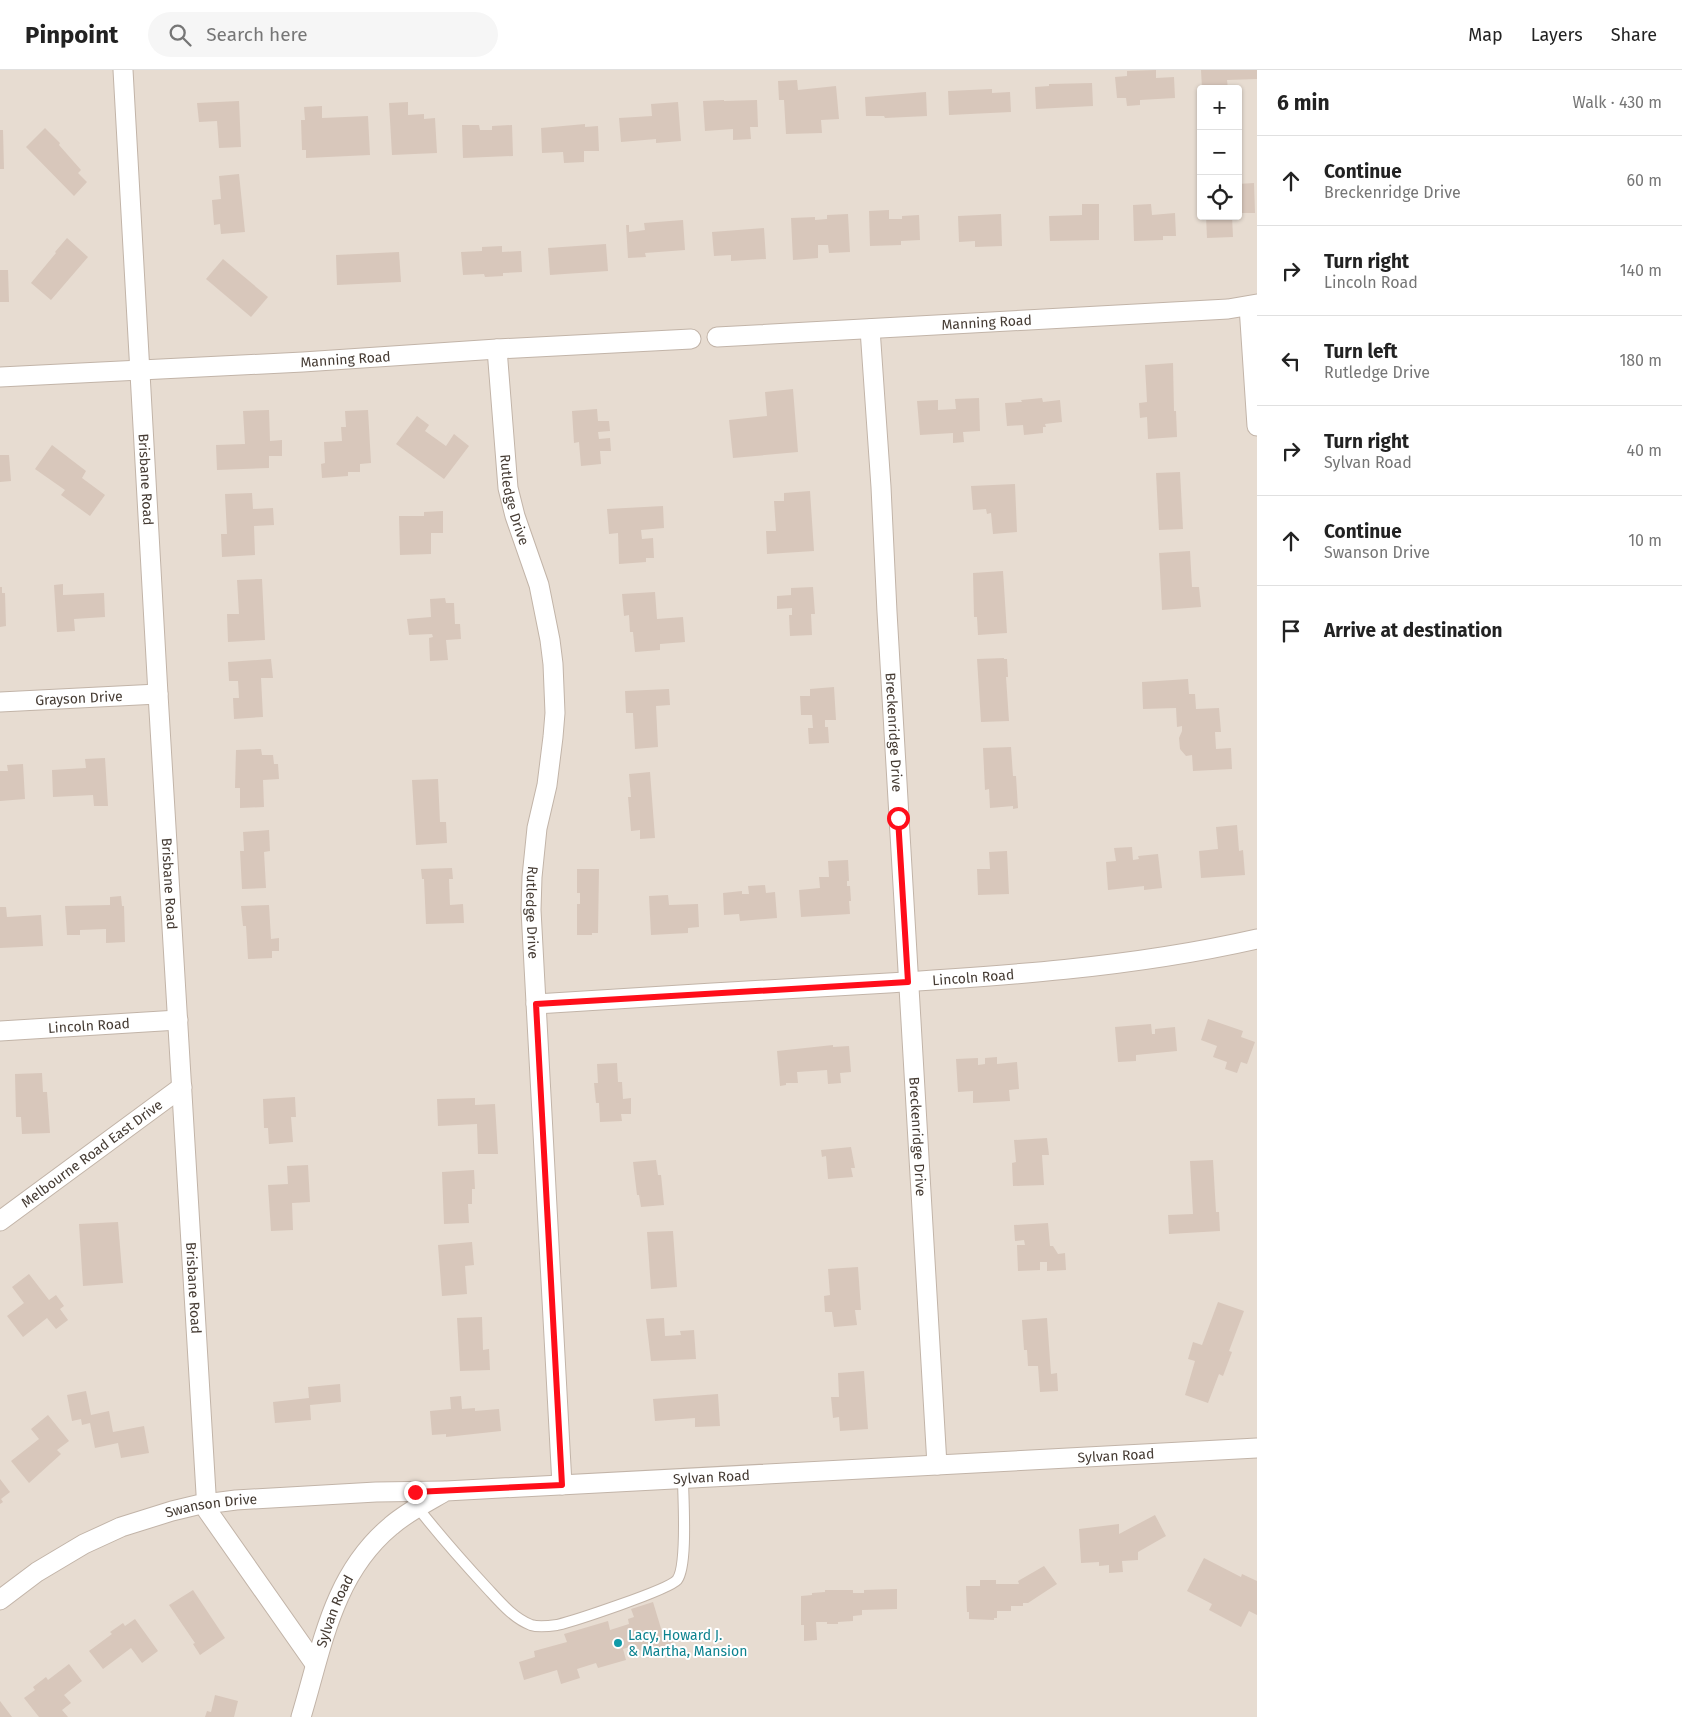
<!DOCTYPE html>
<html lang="en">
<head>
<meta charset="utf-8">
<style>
	body { margin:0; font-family:"Fira Sans",sans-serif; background:#f6f6f6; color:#222 }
	.controls { position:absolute; right:15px; top:15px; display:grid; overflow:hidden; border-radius:5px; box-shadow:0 1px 4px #0004 }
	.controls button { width:45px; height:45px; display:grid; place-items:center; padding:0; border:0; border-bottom:1px solid #e0e0e0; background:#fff; color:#222; font:25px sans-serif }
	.stop { position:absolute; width:15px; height:15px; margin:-11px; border:4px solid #ff0e1a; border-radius:50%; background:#fff }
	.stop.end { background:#ff0e1a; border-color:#fff; box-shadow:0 1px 5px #0008 }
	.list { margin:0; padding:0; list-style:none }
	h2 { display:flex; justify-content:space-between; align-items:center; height:65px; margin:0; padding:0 20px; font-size:21px }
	h2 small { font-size:16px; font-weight:400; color:#767676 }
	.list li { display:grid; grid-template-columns:32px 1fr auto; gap:15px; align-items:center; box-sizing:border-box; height:90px; padding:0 20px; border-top:1px solid #e0e0e0 }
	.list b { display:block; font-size:19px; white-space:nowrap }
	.list p { margin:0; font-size:16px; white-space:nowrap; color:#767676 }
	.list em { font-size:16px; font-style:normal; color:#767676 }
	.icon { flex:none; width:28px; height:28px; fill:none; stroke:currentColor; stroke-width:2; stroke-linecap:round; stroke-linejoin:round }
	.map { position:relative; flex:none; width:1257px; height:1647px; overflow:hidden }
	header { display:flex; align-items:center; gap:30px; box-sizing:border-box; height:70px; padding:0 25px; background:#fff; border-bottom:1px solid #e0e0e0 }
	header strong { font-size:24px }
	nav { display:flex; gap:28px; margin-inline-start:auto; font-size:18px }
	.search { width:350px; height:45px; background:#f6f6f6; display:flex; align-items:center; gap:12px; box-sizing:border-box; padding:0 18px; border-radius:28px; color:#767676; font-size:19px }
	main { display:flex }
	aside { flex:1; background:#fff }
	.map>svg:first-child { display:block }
	.residential { fill:#e7dcd1; fill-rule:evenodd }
	.building { fill:#d8c7bb }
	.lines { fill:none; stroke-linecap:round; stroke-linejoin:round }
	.lane-casing { stroke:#c2b4a8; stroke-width:12 }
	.street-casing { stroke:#c2b4a8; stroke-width:21 }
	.lane { stroke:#fff; stroke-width:10 }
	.street { stroke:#fff; stroke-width:19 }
	.route { stroke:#ff0e1a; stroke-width:6 }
	.culture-dot { fill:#0f9aa8; stroke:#fff; stroke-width:2 }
	.labels { text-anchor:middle; stroke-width:4; stroke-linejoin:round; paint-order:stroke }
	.street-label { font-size:14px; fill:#453b33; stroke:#fff }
	.culture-label { font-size:14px; fill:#0d838f; stroke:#fff; text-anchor:start }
</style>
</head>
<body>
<header>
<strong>Pinpoint</strong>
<div class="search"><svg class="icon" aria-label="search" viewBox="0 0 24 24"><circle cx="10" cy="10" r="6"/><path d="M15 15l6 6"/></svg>Search here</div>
<nav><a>Map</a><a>Layers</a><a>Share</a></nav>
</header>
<main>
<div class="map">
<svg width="1257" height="1647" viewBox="0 0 1257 1647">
	<rect width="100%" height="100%" fill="#f3ebe3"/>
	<path class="residential" d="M0,0h1257v1647h-1257zM1201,19h37v127h-37z"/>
	<g class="building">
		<path d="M1156,0v8l18,-1 1,21 -35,2v5l-13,1 -1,-8h-9l-2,-21 12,-1v-5z"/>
		<path d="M1201,0h56v9l-30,1 1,9h-26z"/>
		<path d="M797,10l1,10 38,-4 3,33 -18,1 1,13 -36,1 -2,-34h-5l-1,-19z"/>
		<path d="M1092,13l1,23 -57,3 -1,-22 14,-1v-2z"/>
		<path d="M992,19v4l18,-1 1,20 -62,3 -1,-24z"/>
		<path d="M926,22l1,24 -42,2 -1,-2h-18l-1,-19z"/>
		<path d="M724,30v1l33,-1 1,27h-8l1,12 -18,1v-11l-28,2 -2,-30z"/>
		<path d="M239,31l2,46 -22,1 -2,-27 -18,1 -2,-19z"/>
		<path d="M408,32v13l16,-1v5l11,-1 2,35 -45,2 -3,-52z"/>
		<path d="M678,32l3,39 -25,2v-4l-35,3 -2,-24 33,-2 -1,-12z"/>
		<path d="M322,36v12l46,-2 2,39 -64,3v-8h-4l-1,-30h4l-1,-13z"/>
		<path d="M585,54v3l13,-1 1,25h-15v11l-20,1 -1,-11 -21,1 -1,-25z"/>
		<path d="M462,55h17l1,5h12v-4l20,-1 1,31 -50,2z"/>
		<path d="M45,58l15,15 -1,2 22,25 -3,3 9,9 -13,14 -48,-49z"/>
		<path d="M0,60h3l1,39h-4z"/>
		<path d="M239,104l6,58 -24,2 -1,-10 -6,1 -2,-25 9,-1 -2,-23z"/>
		<path d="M1254,113l1,30h-17v-29z"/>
		<path d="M1082,134h17v36l-49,1 -1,-25 33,-1z"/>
		<path d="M1151,134l1,11 23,-2 1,23h-13v4l-29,1 -1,-36z"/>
		<path d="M889,140v9h13v-3l17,-1 1,25 -19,1v4l-31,1 -1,-35z"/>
		<path d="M848,144l2,38 -21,1 -1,-8h-10v13l-25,2 -2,-42 24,-1v3l12,-1v-4z"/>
		<path d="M1001,144l1,32 -27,1v-6l-16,1 -1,-26z"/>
		<path d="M1206,146h26l1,21 -26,1z"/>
		<path d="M683,150l2,30 -40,3 1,4 -18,1 -2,-33h3v7l16,-2 -1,-7z"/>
		<path d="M764,158l2,31 -35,2v-6l-17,1 -2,-24z"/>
		<path d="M67,168l21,19 -37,43 -20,-17 25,-30 -1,-1z"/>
		<path d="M606,174l2,27 -58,4 -2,-27z"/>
		<path d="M502,176v6l19,-1 1,21 -19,1v3l-18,1 -1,-3 -21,1 -2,-23 21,-1v-4z"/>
		<path d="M399,182l2,30 -64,3 -1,-30z"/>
		<path d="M223,189l45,38 -17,20 -45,-38z"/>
		<path d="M0,200h8l1,32h-9z"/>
		<path d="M1173,293l1,48h2l1,26 -29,2 -1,-22 -7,1 -1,-15 8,-1 -2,-37z"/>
		<path d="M793,319l5,63 -65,6 -4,-38 38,-4 -2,-24z"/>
		<path d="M979,328l1,33 -17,1 1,10 -11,1v-10l-33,2 -3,-34 21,-1v10l18,-1 -1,-10z"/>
		<path d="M1042,328l1,4 17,-2 2,22 -17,2 1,3h-3v6l-19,2 -1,-10 -16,1 -2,-23 17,-1 -1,-2z"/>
		<path d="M597,339l1,12h11l1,10 -12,1 1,7 11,-1 1,13h-11l1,13 -20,2 -2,-24 -5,1 -2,-32z"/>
		<path d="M269,340l1,31 12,-1v16h-13v12l-52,2 -1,-25 29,-1 -2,-33z"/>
		<path d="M368,340l3,53 -11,1v8h-12v4l-26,2 -1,-14 4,-1 -1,-21 18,-1 -1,-14h5l-1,-16z"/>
		<path d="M417,346l12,9 -4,6 21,15 8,-12 15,12 -25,33 -48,-35z"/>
		<path d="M52,375l34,26 -4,7 23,17 -15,21 -29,-21 4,-5 -30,-21z"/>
		<path d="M0,385h9l2,26 -11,1z"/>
		<path d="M1180,402l3,57 -24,1 -3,-57z"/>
		<path d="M1015,414l2,48 -24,2 -2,-21 -4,1 -1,-5 -13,1 -2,-24z"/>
		<path d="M810,421l4,60 -47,3 -1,-23h10l-2,-30h10v-8z"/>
		<path d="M252,423l1,16 20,-1 1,17 -20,1 1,29 -33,2 -1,-23h6l-2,-40z"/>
		<path d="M663,436l1,22 -23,2 1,9 11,-1 1,20h-8v4l-27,2 -1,-31 -9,1 -2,-25z"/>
		<path d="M443,441v22h-12v21l-31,1 -1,-39h25v-4z"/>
		<path d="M1190,481l2,36h7l2,20 -39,3 -3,-57z"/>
		<path d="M1003,501l4,62 -29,2 -1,-18h-3l-1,-44z"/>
		<path d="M262,509l3,61 -37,2 -1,-28h12l-2,-34z"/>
		<path d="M63,514v11l41,-2 1,24 -31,2 1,12 -18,1 -3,-47z"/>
		<path d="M0,517h2v6h3l1,33 -6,1z"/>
		<path d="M813,517l2,27h-4l1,21 -22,1 -1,-21h3v-7l-15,1v-13l14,-1v-7z"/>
		<path d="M655,522l2,27 26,-2 2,25 -25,2v6l-25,2 -2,-20h-3l-1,-17 -5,1 -2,-22z"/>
		<path d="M445,528l1,5h8l1,21h5l1,15 -15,1 2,20 -18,1 -1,-23 4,-1 -1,-3 -23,1 -2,-16 24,-2 -1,-18z"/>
		<path d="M1004,588v1h3l1,18h-2l3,44 -28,1 -4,-63z"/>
		<path d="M271,589l2,19h-12l2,39 -29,2 -1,-21h6l-1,-17h-9l-1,-19z"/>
		<path d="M1188,609l1,15h6l1,15 23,-1 2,24h-6l1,17 15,-1 1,21 -39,2 -1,-16 -6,1 -6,-7 -1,-11 3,-7v-5l-5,1 -1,-19 -33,1 -1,-27z"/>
		<path d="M834,617l2,33h-11v7h3l1,16 -20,1 -1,-16h5l-1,-13h-11l-1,-19h10v-7z"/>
		<path d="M669,619l1,16 -14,1 2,41 -23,2 -2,-36h-7l-1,-22z"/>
		<path d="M1011,677l2,29h3l2,32 -5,1v-3l-23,2 -1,-19 -4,1 -2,-42z"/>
		<path d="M261,679l1,6h11l1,9h4l1,15 -16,1 1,27 -24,1v-20h-5l1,-38z"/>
		<path d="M105,688l3,48h-14l-1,-11 -40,2 -1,-27 34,-2 -1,-9z"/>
		<path d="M23,694l2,35 -25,2v-30h8l-1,-6z"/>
		<path d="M650,702l5,66 -15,1v-9l-9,1 -3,-34h3l-2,-23z"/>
		<path d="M438,709l2,43h6l1,21 -31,2 -4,-65z"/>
		<path d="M1237,755l2,26 4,-1 2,25 -44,3 -2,-27 19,-2 -2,-22z"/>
		<path d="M269,760l1,21 -6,1 2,36 -24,1 -2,-38h4l-1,-19z"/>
		<path d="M1132,777l1,13 6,-1 -1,-3 20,-2 4,34 -18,2v-4l-36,4 -2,-28 10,-1 -2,-13z"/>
		<path d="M1007,781l2,43 -31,1 -1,-26h13l-1,-17z"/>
		<path d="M848,790l1,21h-2v5h3l1,15h-2l1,13 -49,3 -2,-27 21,-2 -1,-11h10l-1,-16z"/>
		<path d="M452,798l1,11h-4l1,26 13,-1 1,19 -38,1 -2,-45h-2l-1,-10z"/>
		<path d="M577,799h22l-1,64h-6v2h-15v-31h3v-11h-3z"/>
		<path d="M765,815l1,8 9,-1 2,26 -37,3 -1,-7 -15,1 -1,-22 19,-2v3h7l-1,-8z"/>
		<path d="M668,825l1,10 29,-1 1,23 -11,1v5l-37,2 -2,-39z"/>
		<path d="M121,826l1,10h2l1,36 -19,1v-14l-26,1v5h-13l-2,-29 45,-1v-8z"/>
		<path d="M269,835l2,34 8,-1v13h-7v7l-24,1 -2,-33h-3l-2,-20z"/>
		<path d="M0,837h6l1,10 34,-2 2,31 -43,2z"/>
		<path d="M1208,949l35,12 -2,6 14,5 -8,22 -6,-2 -4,11 -12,-4 2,-7 -14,-5 4,-11 -16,-6z"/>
		<path d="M1151,954l1,10h3v-5l20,-2 2,24 -41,4v6l-18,1 -3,-35z"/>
		<path d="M833,975v2l16,-1 2,26 -11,1 1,10 -13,1 -1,-14 -30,2 1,11h-12v2l-6,1 -3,-35z"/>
		<path d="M997,987v7l20,-2 2,27 -10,1 1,11 -37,2v-12l-15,1 -2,-33 22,-1v7l7,-1v-6z"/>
		<path d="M617,993l1,19h4l1,17 8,-1v16h-10l1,7 -22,1 -1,-19h-3l-2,-20h4l-1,-19z"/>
		<path d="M42,1003l1,19h4l3,41 -28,1 -1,-17h-5l-1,-43z"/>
		<path d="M295,1027l1,20h-5l2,25 -24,2 -1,-16h-4l-1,-29z"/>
		<path d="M475,1028v7l20,-1 3,50h-20l-1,-30 -39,2 -1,-27z"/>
		<path d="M1047,1068l2,17h-7l2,30 -31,1 -1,-23 4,-1 -2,-22z"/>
		<path d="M851,1077l4,21h-4l2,9 -25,2 -2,-23 -4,1 -1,-7z"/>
		<path d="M656,1090l2,15h3l3,30 -23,2 -2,-12h-2l-4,-33z"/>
		<path d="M1213,1090l3,52h3l1,19 -51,3 -1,-19 25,-1 -3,-53z"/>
		<path d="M308,1095l2,37 -18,1 1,27 -22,1 -3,-46 20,-1 -1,-18z"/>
		<path d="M474,1100l1,19h-3v15h-4l1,19 -25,1 -2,-52z"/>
		<path d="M118,1152l5,61 -40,3 -4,-62z"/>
		<path d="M1048,1153l2,23h3l5,8 7,-1 1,17 -19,1v-9h-7v8l-22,1 -1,-26h8l-1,-5 -9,1 -1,-16z"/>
		<path d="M673,1161l4,56 -26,2 -4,-57z"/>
		<path d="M472,1172l2,23 -9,1 2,28 -25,2 -4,-51z"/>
		<path d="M858,1197l3,43h-6l2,15 -23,2 -2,-15h-7l-1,-16 6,-1 -2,-26z"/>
		<path d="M29,1204l20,26 7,-5 8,11 -4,3 8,11 -12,9 -9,-11 -24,19 -16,-21 17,-13 -12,-16z"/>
		<path d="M1218,1232l26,9 -15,40 3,1 -9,24 -4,-2 -11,29 -23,-8 10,-34 -7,-2 5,-17 9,3z"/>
		<path d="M482,1247l1,33 6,-1 1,21 -30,1 -3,-53z"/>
		<path d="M664,1248l1,18 16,-1 -1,-4 14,-1 2,29 -45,2 -5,-42z"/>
		<path d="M1047,1248l4,56 6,-1 1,18 -18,1 -2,-26h-10l-1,-16h-3l-2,-30z"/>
		<path d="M864,1301l4,58 -28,2 -1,-14 -6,1 -2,-21h8l-1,-24z"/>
		<path d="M340,1314l1,18 -31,3 1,15 -36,3 -2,-21 36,-4 -1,-11z"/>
		<path d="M86,1321l5,24 18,-4 4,21 31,-6 5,27 -28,5 -3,-15 -23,5 -5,-25 -8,2 -1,-6 -9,2 -5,-26z"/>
		<path d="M718,1324l2,32 -25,1v-9l-40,3 -2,-22z"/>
		<path d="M461,1326l1,13 13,-1v3l24,-2 2,22 -55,6v-3l-14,1 -2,-24 21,-2 -1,-12z"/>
		<path d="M48,1345l21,26 -12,9 4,4 -32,29 -18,-22 28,-22 -8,-10z"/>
		<path d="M0,1409l10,13 -9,7 2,3 -3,2z"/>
		<path d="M1155,1445l11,21 -28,16v8l-16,1 1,11 -14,1v-8l-10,1v-4l-18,1 -2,-34 40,-5v10z"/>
		<path d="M1204,1488l37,19 1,-3 15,7v34l-8,-4 -8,16 -32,-17 3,-6 -25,-13z"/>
		<path d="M1044,1496l13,18 -29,19h-5v3h-12v5h-14v7h-3v2l-25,-1v-7h-2l-1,-26h14v-6h16v4h23l-1,-3z"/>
		<path d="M897,1519v20l-35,1v5l-9,1v5l-15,1v2h-11v-2h-11l1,18 -13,1v-16h-3v-29l11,-1v-2l13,-1v-2h28v3h11v-3z"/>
		<path d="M193,1520l32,48 -25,17 -7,-11 2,-1 -26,-38z"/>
		<path d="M653,1532l10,33 7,-2 3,11 -27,8 -7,-2 -3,-5 -13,4 3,11 -28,8 -2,-5 -19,6 3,9 -19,6 -4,-14 -33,10 -5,-18 16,-5 -1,-6 33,-9 -3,-8 44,-13 2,9 19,-6 -1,-5 6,-2 -3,-8z"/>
		<path d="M135,1549l23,32 -16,12 -11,-15 -28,21 -14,-18 23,-17 -2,-2 13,-9 2,3z"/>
		<path d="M69,1594l13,17 -18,14 7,8 -9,7 6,7h-29l-15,-19 11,-8 -2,-3 13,-10 2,3z"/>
		<path d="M215,1625l23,6 -4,16h-29l2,-6 4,1z"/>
		<path d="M0,1631l12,16h-12z"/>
	</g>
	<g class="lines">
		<g class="lane-casing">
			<path id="lane" d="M418,1438c22,28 45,54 69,80 13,14 26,30 44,37 6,2 19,1 26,0 17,-4 111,-35 120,-45 11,-14 6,-82 6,-102"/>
		</g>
		<g class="street-casing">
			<g id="street">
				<path id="s1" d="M123,0l35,624 49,816 108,154"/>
				<path d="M1249,236l8,120"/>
				<path id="s2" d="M870,259l11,158 6,125 50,853"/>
				<path id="s3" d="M717,267l511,-28 29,-5"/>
				<path id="s4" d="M497,279l11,139 7,28 24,69 11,55 3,24 2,49 -2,24 -6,48 -10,43 -5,49 -1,33 31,575"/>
				<path id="s5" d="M0,307l303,-15 194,-13 194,-10"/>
				<path id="s6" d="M0,632l158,-8"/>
				<path id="s7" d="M536,934c112,-7 223,-14 335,-20 130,-8 259,-16 386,-45"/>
				<path id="s8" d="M0,961l178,-11"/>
				<path id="s9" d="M0,1151l182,-134"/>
				<path id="s10" d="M0,1530l37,-28 47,-28 37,-17 51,-16 25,-6 39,-5 140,-8 68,-1"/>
				<path id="s11" d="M301,1647c21,-69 31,-142 90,-191 16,-14 36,-24 55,-35l811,-43"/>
			</g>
		</g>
		<use href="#lane" class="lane"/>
		<use href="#street" class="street"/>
	</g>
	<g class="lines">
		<path class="route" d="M415,1422l147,-7 -26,-481 372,-22 -10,-164"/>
	</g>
	<circle class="culture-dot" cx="618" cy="1573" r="5"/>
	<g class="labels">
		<g class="street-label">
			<text dy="5" stroke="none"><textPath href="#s3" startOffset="270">Manning Road</textPath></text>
			<text dy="5" stroke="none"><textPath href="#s5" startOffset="346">Manning Road</textPath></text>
			<text dy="5" stroke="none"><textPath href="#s1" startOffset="410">Brisbane Road</textPath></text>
			<text dy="5" stroke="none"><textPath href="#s4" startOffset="152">Rutledge Drive</textPath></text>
			<text dy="5" stroke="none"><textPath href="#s6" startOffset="79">Grayson Drive</textPath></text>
			<text dy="5" stroke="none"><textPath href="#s2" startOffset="404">Breckenridge Drive</textPath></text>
			<text dy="5" stroke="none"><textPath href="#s1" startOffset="815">Brisbane Road</textPath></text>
			<text dy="5" stroke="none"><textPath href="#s4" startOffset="572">Rutledge Drive</textPath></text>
			<text dy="5" stroke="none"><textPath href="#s7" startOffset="438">Lincoln Road</textPath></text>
			<text dy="5" stroke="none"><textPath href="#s8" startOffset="89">Lincoln Road</textPath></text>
			<text dy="5" stroke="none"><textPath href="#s2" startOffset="809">Breckenridge Drive</textPath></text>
			<text dy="5" stroke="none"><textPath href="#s9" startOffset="114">Melbourne Road East Drive</textPath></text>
			<text dy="5" stroke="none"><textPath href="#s1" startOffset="1220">Brisbane Road</textPath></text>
			<text dy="5" stroke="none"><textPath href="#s11" startOffset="951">Sylvan Road</textPath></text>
			<text dy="5" stroke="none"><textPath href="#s11" startOffset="546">Sylvan Road</textPath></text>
			<text dy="5" stroke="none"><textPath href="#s10" startOffset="235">Swanson Drive</textPath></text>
			<text dy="5" stroke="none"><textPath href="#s11" startOffset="111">Sylvan Road</textPath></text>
		</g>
		<g class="culture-label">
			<text x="628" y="1570">Lacy, Howard J.<tspan x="628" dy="16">&amp; Martha, Mansion</tspan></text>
		</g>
	</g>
</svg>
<div class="controls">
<button>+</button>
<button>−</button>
<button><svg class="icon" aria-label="locate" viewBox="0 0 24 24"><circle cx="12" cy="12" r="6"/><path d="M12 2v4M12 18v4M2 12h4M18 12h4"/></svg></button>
</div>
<div class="stop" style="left:898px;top:748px"></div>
<div class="stop end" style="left:415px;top:1422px"></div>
</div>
<aside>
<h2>6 min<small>Walk · 430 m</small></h2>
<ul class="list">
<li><svg class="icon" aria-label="ahead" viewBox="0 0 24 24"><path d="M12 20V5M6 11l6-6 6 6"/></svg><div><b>Continue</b><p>Breckenridge Drive</p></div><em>60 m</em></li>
<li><svg class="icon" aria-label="right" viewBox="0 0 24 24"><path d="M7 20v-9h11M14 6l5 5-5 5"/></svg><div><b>Turn right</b><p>Lincoln Road</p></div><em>140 m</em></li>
<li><svg class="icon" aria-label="left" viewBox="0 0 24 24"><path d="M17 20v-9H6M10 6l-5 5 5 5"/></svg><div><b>Turn left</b><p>Rutledge Drive</p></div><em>180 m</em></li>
<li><svg class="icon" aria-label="right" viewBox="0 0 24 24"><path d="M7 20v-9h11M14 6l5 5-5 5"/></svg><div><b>Turn right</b><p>Sylvan Road</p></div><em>40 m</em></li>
<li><svg class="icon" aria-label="ahead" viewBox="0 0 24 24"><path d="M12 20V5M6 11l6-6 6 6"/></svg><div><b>Continue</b><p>Swanson Drive</p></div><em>10 m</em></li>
<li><svg class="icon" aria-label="arrive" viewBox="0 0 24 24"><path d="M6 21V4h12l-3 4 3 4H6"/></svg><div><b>Arrive at destination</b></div></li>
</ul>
</aside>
</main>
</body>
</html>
